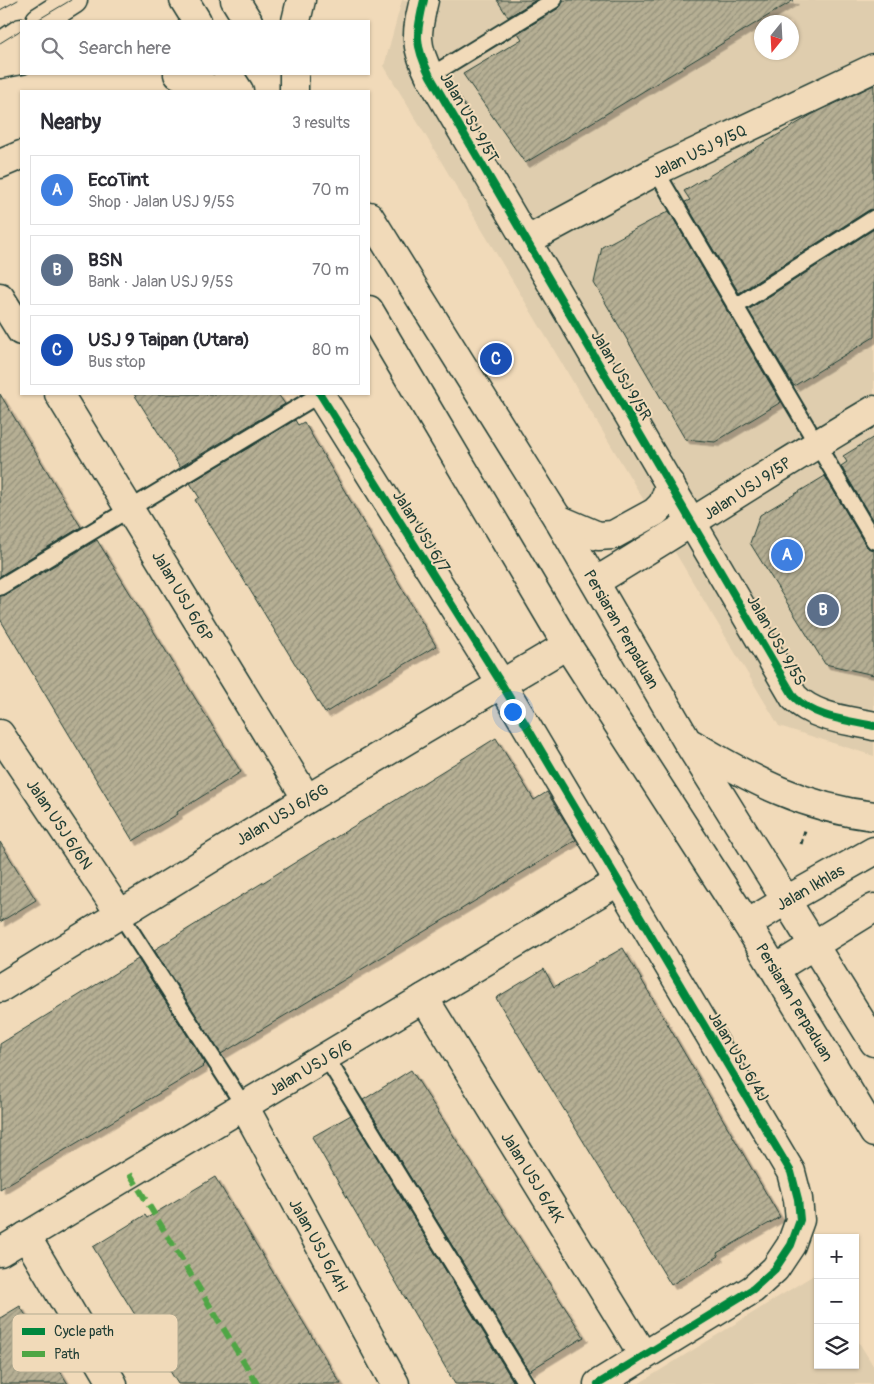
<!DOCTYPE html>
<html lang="en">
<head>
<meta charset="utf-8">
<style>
	body { margin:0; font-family:Pangolin,sans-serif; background:#f2f2f3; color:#2b2b33 }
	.controls { position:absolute; right:15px; bottom:15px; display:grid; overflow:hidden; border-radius:0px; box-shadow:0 1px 4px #0004 }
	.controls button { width:45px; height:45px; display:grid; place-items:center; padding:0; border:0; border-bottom:1px solid #e1e1e2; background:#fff; color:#2b2b33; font:25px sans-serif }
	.compass { position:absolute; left:754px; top:15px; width:45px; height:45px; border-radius:50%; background:#fff; box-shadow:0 1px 4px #0004; rotate:198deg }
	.you { position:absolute; left:512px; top:711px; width:18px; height:18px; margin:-12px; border:4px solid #fff; border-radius:50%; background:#1a73e8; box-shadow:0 0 0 8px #1a73e833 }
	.badge { display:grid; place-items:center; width:32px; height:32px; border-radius:50%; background:#0b8043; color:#fff; font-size:16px; font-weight:700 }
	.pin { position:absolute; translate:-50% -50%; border:2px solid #fff; box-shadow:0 1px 5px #0006 }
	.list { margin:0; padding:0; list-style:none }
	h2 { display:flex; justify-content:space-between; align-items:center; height:65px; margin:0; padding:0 20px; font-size:21px }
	h2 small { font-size:16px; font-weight:400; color:#7c7c81 }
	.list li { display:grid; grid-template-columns:32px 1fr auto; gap:15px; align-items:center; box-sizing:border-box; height:70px; margin:0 10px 10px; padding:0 10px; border:1px solid #e1e1e2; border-radius:0px }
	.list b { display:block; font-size:19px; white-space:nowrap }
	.list p { margin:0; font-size:16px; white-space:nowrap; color:#7c7c81 }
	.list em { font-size:16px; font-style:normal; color:#7c7c81 }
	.icon { flex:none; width:28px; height:28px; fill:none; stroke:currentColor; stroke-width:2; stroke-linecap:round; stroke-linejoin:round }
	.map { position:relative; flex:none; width:874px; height:1384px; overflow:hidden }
	.search { position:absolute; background:#fff; box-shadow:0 1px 4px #0004; left:20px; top:20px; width:350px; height:55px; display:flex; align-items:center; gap:12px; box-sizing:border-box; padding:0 18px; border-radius:0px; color:#7c7c81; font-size:19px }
	.panel { position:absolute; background:#fff; box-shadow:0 1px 4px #0004; left:20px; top:90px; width:350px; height:305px; border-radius:0px }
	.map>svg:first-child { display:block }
	.built { fill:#dfcdae; fill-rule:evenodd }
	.building { fill:url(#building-hatch); stroke:#1f3d34; filter:url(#shadow) }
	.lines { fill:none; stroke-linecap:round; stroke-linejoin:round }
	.service-casing { stroke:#1f3d34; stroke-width:19 }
	.minor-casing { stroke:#1f3d34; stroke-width:31 }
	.tertiary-casing { stroke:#1f3d34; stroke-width:31 }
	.secondary-casing { stroke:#1f3d34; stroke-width:31 }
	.primary-casing { stroke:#1f3d34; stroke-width:31 }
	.path { stroke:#1f3d34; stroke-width:3; stroke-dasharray:5 4; stroke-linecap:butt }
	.service { stroke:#f1dab9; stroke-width:15 }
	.minor { stroke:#f1dab9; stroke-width:28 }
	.tertiary { stroke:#f1dab9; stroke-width:28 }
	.secondary { stroke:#f1dab9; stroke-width:28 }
	.primary { stroke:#f1dab9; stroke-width:28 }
	.tram { stroke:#1f3d34; stroke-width:1 }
	.quiet { stroke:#4fa644; stroke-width:6; stroke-dasharray:12 6; stroke-linecap:butt }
	.cycleway-casing { stroke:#f1dab9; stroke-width:11 }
	.cycleway { stroke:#00873e; stroke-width:8 }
	.labels { text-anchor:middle; stroke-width:4; stroke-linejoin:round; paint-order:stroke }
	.street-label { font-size:16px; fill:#1f3d34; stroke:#f1dab9 }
	.key { fill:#f1dab9; stroke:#b2ab91; stroke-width:1 }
	.key-label { font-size:14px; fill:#1f3d34 }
</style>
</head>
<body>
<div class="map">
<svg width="874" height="1384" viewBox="0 0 874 1384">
	<defs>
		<pattern id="building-hatch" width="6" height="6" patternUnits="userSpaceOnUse" patternTransform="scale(1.25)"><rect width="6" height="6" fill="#b6af94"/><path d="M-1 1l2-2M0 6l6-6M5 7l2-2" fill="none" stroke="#93907a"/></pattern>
		<filter id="shadow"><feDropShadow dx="4.5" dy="4.5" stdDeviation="0" flood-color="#0004"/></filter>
	</defs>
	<rect width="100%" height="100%" fill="#f1dab9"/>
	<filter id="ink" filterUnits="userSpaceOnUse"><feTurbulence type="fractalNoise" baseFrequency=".02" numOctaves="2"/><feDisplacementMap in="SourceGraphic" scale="10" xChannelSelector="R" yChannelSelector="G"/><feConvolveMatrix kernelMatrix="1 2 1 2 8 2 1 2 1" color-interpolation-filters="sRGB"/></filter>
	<g filter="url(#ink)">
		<g class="built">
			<path d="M402,0h472v756l-95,-30 -395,-660zM762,22h30v30h-30z"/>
			<path d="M817,1273l1,92h37v-29l19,31v17h-236z"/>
		</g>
		<g class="building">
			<path d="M497,0h39l-28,17z"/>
			<path d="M563,0h231l-269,163 -62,-89 59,-35 -4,-6 41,-25z"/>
			<path d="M874,85v124l-5,1 -130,83 -54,-91 5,-2 -6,-9 127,-76z"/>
			<path d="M669,211l112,191 -66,40 -30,-3 -91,-156 8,-36z"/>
			<path d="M874,229v108l-80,49 -46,-76z"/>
			<path d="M0,394l81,133 -81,49z"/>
			<path d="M134,394h144l7,10 -105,63z"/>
			<path d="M295,420l3,5 6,-3 132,224 -66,39 -45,28 -130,-213 4,-3 -9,-14z"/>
			<path d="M874,437v86l-33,-57 6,-4 -4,-6z"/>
			<path d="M825,476l41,70 8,4v125l-49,-11 -75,-121 10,-28z"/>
			<path d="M97,540l144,232 -64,40 1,2 -45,27 -133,-222v-23l5,-1z"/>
			<path d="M496,738l38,62 13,-8 29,48 -355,214 -67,-104z"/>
			<path d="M0,842l36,58 -36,22z"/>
			<path d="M623,948l157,269 -63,36 2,3 -48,29 -175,-287 48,-29 10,18z"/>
			<path d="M138,959l67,104 -3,3 1,1 -203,122v-145z"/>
			<path d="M411,1070l173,267 -55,34 -166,-271z"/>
			<path d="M351,1115l162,266 -5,3h-53l-143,-247z"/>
			<path d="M215,1177l107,176 19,31h-163l-85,-137 52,-32 2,3z"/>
			<path d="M20,1306l29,47 19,31h-68v-66z"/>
		</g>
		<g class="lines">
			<g class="service-casing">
				<g id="service">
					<path d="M430,76l124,-76"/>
					<path d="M656,171l218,370"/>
					<path d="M735,307l139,-89"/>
					<path d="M0,587l320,-193"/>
					<path d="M120,914l124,192"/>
					<path d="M326,1057l200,327"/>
				</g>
			</g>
			<g class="minor-casing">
				<g id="minor">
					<path d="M424,0c-8,34 -10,44 6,76l364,621c21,21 53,23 80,29"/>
					<path d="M0,164l21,-9"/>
					<path d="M526,241l130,-70 218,-103"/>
					<path d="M0,297l21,34"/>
					<path d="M59,394l248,405"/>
					<path d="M320,394l181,289 290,489 7,27 2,21 -9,25 -16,24 -22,20 -155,95"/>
					<path d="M558,519l40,17 15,-1 42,-23 8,-8 7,-20"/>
					<path d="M595,582c93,-56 185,-117 279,-172"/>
					<path d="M0,734l120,180"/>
					<path d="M0,988l307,-189 260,-154"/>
					<path d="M424,998l219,357"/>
					<path d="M244,1106l151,278"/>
					<path d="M26,1236l87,148"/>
					<path d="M0,1252l619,-371"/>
				</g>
			</g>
			<g class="tertiary-casing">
				<g id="tertiary">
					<path d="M747,924l38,-23 89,-50"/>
					<path d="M775,969l99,-61"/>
				</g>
			</g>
			<g class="secondary-casing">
				<g id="secondary">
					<path d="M184,0l13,21"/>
					<path d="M235,0l13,21"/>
					<path d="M228,74l11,17"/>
					<path d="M369,216l189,303 129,222 187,301"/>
					<path d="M369,310l198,335 180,279 127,209"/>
					<path d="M692,744c60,36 112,64 182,72"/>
				</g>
			</g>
			<g class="primary-casing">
				<g id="primary">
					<path d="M40,21l33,-21"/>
					<path d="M296,21l5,-21"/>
					<path d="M0,47l21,-14"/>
					<path d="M0,64l21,-4"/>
					<path d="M178,74l37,17"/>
					<path d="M294,91v-17"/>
				</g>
			</g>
			<path class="path" d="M801,844l4,-14"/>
			<use href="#service" class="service"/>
			<use href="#minor" class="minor"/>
			<use href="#tertiary" class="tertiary"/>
			<use href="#secondary" class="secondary"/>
			<use href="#primary" class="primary"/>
			<g class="tram">
				<path d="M0,10l18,-10"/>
				<path d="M36,21l35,-21"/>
				<path d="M0,43l21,-13"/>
			</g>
			<path class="quiet" d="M130,1174l127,210"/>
			<g class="cycleway-casing">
				<g id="cycleway">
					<path d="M424,0c-8,34 -10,44 6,76l364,621c21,21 53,23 80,29"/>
					<path d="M320,394l181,289 290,489 7,27 2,21 -9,25 -16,24 -22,20 -155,95"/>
				</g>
			</g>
			<use href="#cycleway" class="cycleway"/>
		</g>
	</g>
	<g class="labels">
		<g class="street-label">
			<text transform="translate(470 117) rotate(60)" y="6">Jalan USJ 9/5T</text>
			<text transform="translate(699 151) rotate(-26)" y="6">Jalan USJ 9/5Q</text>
			<text transform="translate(622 375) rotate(59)" y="6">Jalan USJ 9/5R</text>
			<text transform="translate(747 488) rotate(-33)" y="6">Jalan USJ 9/5P</text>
			<text transform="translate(422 531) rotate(58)" y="6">Jalan USJ 6/7</text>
			<text transform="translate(183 596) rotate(59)" y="6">Jalan USJ 6/6P</text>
			<text transform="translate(622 629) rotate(60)" y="6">Persiaran Perpaduan</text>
			<text transform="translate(777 640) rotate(60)" y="6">Jalan USJ 9/5S</text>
			<text transform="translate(282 814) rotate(-31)" y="6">Jalan USJ 6/6G</text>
			<text transform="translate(60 824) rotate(56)" y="6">Jalan USJ 6/6N</text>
			<text transform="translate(810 887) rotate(-30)" y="6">Jalan Ikhlas</text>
			<text transform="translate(795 1002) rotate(59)" y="6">Persiaran Perpaduan</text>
			<text transform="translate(739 1056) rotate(59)" y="6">Jalan USJ 6/4J</text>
			<text transform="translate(310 1067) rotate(-31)" y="6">Jalan USJ 6/6</text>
			<text transform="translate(533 1177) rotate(58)" y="6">Jalan USJ 6/4K</text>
			<text transform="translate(319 1245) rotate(61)" y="6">Jalan USJ 6/4H</text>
		</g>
	</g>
	<rect x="12" y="1314" width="166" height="58" rx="8" class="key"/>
	<rect x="22" y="1328" width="23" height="7" fill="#00873e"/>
	<rect x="22" y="1351" width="23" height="6" fill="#4fa644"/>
	<g class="key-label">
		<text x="54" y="1336">Cycle path</text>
		<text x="54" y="1359">Path</text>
	</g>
</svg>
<div class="controls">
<button>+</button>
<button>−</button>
<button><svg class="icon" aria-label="layers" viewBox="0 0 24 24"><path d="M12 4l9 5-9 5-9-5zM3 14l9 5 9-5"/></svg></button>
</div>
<svg class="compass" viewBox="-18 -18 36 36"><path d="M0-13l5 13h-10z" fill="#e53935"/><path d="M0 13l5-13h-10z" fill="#7c7c81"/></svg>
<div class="you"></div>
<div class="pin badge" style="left:787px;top:555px;background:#3f7fe0">A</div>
<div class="pin badge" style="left:823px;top:610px;background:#5c6f8a">B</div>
<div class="pin badge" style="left:496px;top:359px;background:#1a4fb4">C</div>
<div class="search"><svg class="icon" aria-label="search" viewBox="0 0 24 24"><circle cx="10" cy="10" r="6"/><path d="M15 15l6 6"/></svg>Search here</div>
<section class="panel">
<h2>Nearby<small>3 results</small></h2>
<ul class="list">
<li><span class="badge" style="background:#3f7fe0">A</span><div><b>EcoTint</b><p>Shop · Jalan USJ 9/5S</p></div><em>70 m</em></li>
<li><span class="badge" style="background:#5c6f8a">B</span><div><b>BSN</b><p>Bank · Jalan USJ 9/5S</p></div><em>70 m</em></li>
<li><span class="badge" style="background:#1a4fb4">C</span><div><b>USJ 9 Taipan (Utara)</b><p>Bus stop</p></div><em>80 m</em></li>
</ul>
</section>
</div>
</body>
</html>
